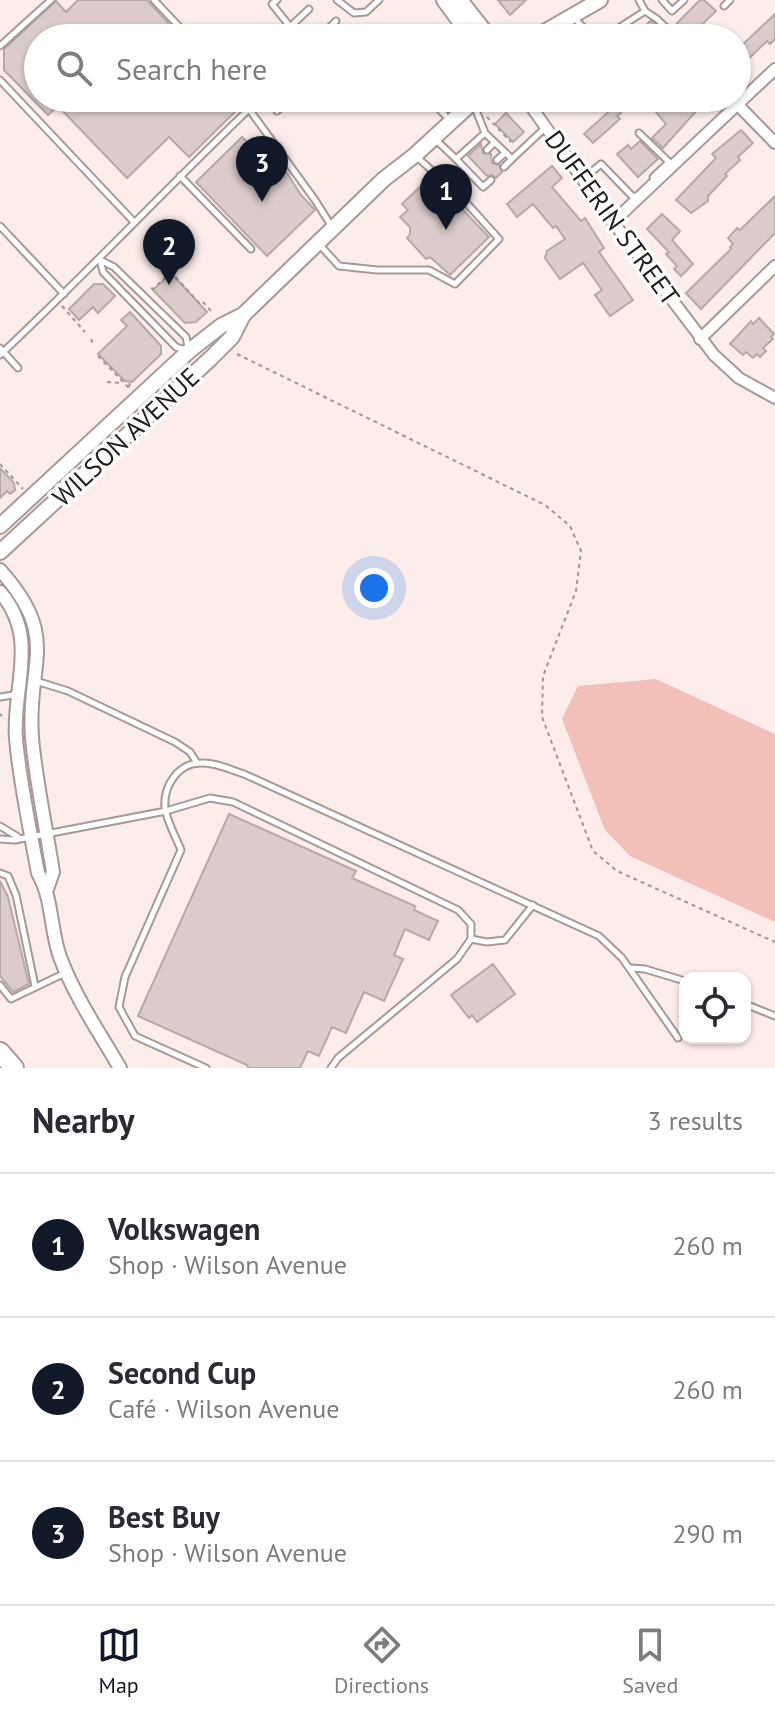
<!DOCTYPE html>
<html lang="en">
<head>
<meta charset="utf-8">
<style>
	body { margin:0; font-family:"PT Sans",sans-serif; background:#f7f7f7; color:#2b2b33 }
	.controls { position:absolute; right:24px; bottom:24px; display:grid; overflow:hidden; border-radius:16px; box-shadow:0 2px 6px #0004 }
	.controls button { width:72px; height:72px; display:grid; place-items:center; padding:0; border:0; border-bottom:2px solid #e1e1e2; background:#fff; color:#2b2b33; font:40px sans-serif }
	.you { position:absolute; left:374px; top:588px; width:28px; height:28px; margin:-20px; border:6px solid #fff; border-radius:50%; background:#1a73e8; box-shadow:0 0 0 12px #1a73e833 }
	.badge { display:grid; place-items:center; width:52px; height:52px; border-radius:50%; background:#111827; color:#fff; font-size:26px; font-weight:700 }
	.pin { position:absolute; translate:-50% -66px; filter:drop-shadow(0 2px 4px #0008) }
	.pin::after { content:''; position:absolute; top:42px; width:28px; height:24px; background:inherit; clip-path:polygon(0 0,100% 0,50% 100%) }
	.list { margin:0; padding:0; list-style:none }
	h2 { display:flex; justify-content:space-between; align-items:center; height:104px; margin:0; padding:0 32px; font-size:34px }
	h2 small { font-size:26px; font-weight:400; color:#7c7c81 }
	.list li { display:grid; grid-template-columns:52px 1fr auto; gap:24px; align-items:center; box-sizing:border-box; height:144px; padding:0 32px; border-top:2px solid #e1e1e2 }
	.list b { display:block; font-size:30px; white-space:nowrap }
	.list p { margin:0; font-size:26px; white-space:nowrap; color:#7c7c81 }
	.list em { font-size:26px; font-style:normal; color:#7c7c81 }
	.icon { flex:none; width:44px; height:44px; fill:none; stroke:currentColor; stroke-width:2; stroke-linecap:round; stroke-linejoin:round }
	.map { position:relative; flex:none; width:775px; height:1068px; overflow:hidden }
	.search { position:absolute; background:#fff; box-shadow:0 2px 6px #0004; left:24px; right:24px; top:24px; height:88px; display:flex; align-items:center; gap:20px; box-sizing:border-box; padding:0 28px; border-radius:44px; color:#7c7c81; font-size:30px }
	.sheet { height:536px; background:#fff }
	nav { display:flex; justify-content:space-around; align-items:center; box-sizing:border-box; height:112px; border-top:2px solid #e1e1e2; background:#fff; font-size:22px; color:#7c7c81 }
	nav a { display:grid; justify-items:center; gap:4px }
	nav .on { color:#111827 }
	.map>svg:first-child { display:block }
	.green { fill:#f2bfb9 }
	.building { fill:#dbcccb; stroke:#b6a8a6; stroke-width:2 }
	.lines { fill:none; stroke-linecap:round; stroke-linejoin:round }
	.service-casing { stroke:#a69997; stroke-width:9 }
	.minor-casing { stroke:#a69997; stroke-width:14 }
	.tertiary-casing { stroke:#a69997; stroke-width:16 }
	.secondary-casing { stroke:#a69997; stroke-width:18 }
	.motorway-casing { stroke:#a69997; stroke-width:22 }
	.path { stroke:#9f9593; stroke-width:2; stroke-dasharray:4 4; stroke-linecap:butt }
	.service { stroke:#fff; stroke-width:5 }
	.minor { stroke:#fff; stroke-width:10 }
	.tertiary { stroke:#fff; stroke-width:12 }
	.secondary { stroke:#fff; stroke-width:14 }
	.motorway { stroke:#fff; stroke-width:18 }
	.labels { text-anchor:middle; stroke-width:7; stroke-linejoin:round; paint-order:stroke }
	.street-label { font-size:26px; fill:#221d1c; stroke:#fefefe }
</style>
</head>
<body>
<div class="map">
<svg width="775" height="1068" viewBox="0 0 775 1068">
	<rect width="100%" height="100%" fill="#fcedeb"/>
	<path class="green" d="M656,679l119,55v188l-145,-66 -25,-26 -43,-111 16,-33z"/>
	<g class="building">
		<path d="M78,0h69l35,38h-144v60h202l4,5 -55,54 -20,-20 -42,41 -69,-72 -10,9 -44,-45v-21l52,-48 10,11z"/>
		<path d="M498,0h28l-16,15z"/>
		<path d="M700,0h4l12,11 -26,25 -13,-13z"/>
		<path d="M775,14v25l-5,5 -3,-3 -25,24 -5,-5v-10z"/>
		<path d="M650,21l4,2 15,15h-36z"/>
		<path d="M684,98h24l-45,50 -11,-10 14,-14 -10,-12 10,-10 6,7z"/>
		<path d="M615,106l6,7 -4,3 3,3 -27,24 -9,-9z"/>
		<path d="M506,113l18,19 -11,10 -18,-18z"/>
		<path d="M741,130l12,13 -15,14 2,3 -15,14 2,2 -19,20v5l-17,12 -15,-13 40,-42 -4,-4z"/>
		<path d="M242,137l19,19 10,-8 30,47 14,15 -48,46 -71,-74z"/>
		<path d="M640,141l18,18 -20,18 -21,-23 11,-9 3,4z"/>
		<path d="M481,144l2,9 8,1 1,9 7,2 3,7 -6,6 -4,-3 -5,1 -19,-20z"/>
		<path d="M552,166l10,12 -10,9 29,34 4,-3 19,30 -5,4 34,48 -23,16 -15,-21 7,-5 -19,-27 -23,16 -15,-21 2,-7 18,-12 -9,-13 -3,2 -20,-24 -16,13 -10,-13z"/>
		<path d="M435,181l54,56 -39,38 -20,-18 -4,2 -19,-21 3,-4v-7l-10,-10 8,-7 -6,-6 23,-22 5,4z"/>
		<path d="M775,196v37l-74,76 -15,-16 45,-44 -1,-2 3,-3 -5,-6 9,-10 3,2z"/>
		<path d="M662,214l18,17 -8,9 21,24 -12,12 -7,-7 3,-3 -11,-12 3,-2 -22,-23z"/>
		<path d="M171,273l36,39 -11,10 -11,1 -32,-33z"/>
		<path d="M94,284h9l12,12 -17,17 -5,-6 -14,13 -10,-11z"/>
		<path d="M130,312l31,34v8l-29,28 -7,-1 -27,-27 29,-28 -6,-6z"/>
		<path d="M759,318l15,16 -3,3 2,2 -10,9 3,3 -6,6 -3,-3 -4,4 -7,-6 -3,3 -13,-11 21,-23 2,3z"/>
		<path d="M0,468l14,15 1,7 -5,4 -3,-3 -7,7z"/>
		<path d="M229,814l127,57 -4,7 63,28 -1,4 24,11 -9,19 -24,-11 -11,26 9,4 -19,42 -20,-9 -18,41 -14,-6 -13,29 -11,-5 -8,17h-52l-1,-3 -109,-49z"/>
		<path d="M0,881l8,16 21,87 -16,8 -13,-16z"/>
		<path d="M493,964l22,30 -38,28 -5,-7 -3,3 -18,-23z"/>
	</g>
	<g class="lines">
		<g class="service-casing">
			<g id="service">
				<path d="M154,0l36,38"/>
				<path d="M277,0l-5,4 27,34"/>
				<path d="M337,0l17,13 12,-1 13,-12"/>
				<path d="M662,0l10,11 12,-11"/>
				<path d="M724,6l6,-6"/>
				<path d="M645,11l12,8 20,19"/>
				<path d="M575,19l19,19"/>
				<path d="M290,27l19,-18"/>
				<path d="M319,38l17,-17"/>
				<path d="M603,38l42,-27 -6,-11"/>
				<path d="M0,46l51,-46"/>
				<path d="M0,80l134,142"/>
				<path d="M247,98l3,3 -1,8 66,91 17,27"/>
				<path d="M428,98l17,17"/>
				<path d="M434,107l9,-9"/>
				<path d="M277,111l13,-13"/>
				<path d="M485,133l27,26 -8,8"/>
				<path d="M639,133l30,29 -16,15"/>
				<path d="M435,139l21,20 29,-26 -11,-28"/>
				<path d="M487,150l7,-7"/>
				<path d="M456,159l27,28 8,-7"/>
				<path d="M512,159l34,-32"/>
				<path d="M497,160l8,-7"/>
				<path d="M180,176l71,73"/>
				<path d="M583,179l18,-15 32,33 2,-1"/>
				<path d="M0,226l64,68"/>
				<path d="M318,243l21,23 38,4h52l26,14 44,-45 -37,-41 -45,-41"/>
				<path d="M100,260l14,7 72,70 3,14 -13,-4 -73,-75z"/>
				<path d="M0,348l18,20"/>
				<path d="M0,355c85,-80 165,-165 249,-246"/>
				<path d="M36,681l32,10 107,51 15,10 7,11"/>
				<path d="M0,697l19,-3"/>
				<path d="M0,826l18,11"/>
				<path d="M0,839l15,1 151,-29 44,-13 23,4 225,108 13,14v15l16,3 18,-2 28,-35"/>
				<path d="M0,873l8,3 8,19 19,91"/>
				<path d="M631,968l14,1 40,12"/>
				<path d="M0,985l11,14 54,-26"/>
				<path d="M745,1004l30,12"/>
				<path d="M206,1068l-71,-32 -16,-29 6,-30 56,-127c-5,-13 -14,-28 -16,-42 -2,-22 13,-45 36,-45 14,-1 30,7 43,11l355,162 23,22 56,80"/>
				<path d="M331,1068l7,-10 119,-99 14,-20"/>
			</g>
		</g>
		<g class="minor-casing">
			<g id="minor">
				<path d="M525,98l88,124 101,133 25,23 36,20"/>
				<path d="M738,105l37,38"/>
				<path d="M613,222l162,-153"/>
				<path d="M700,339l75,-73"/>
			</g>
		</g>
		<g class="tertiary-casing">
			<g id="tertiary">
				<path d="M0,570c62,69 26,92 32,168 4,44 14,89 21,134l-6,17"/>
				<path d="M0,592c40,46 12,94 16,147 4,45 14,90 22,134 15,26 12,56 22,84 15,40 39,75 60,111"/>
			</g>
		</g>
		<g class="secondary-casing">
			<g id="secondary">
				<path d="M444,0l28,38"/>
				<path d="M460,0l30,38"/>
				<path d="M534,38l66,-38"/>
				<path d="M0,526l189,-175 32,-25 22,-11 141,-136 31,-24 62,-57"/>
				<path d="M0,552l211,-194 21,-21 11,-22"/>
			</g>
		</g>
		<g class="motorway-casing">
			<path id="motorway" d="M0,1052l14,16"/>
		</g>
		<g class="path">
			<path d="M487,117l24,25"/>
			<path d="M151,288l2,1 16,-15h4l26,29 3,-2 10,11"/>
			<path d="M62,306l23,26"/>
			<path d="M91,339l2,5"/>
			<path d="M237,354l308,151 25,21 11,25 -5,40 -33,85 -1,41 51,134 24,20 158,71"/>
			<path d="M98,356l32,33 -1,-8"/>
			<path d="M107,382l15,1"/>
			<path d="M0,464l23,25"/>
			<path d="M0,714l2,2"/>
		</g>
		<use href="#service" class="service"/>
		<use href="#minor" class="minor"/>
		<use href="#tertiary" class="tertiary"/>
		<use href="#secondary" class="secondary"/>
		<use href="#motorway" class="motorway"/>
	</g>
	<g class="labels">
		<g class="street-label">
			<text transform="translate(612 218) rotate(54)" y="9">DUFFERIN STREET</text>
			<text transform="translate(126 437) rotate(-43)" y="9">WILSON AVENUE</text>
		</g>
	</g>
</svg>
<div class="controls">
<button><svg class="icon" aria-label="locate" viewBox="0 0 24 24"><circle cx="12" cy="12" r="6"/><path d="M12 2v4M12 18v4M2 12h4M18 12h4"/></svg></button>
</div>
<div class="you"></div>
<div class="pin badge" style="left:446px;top:230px">1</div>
<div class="pin badge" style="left:169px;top:285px">2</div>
<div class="pin badge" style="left:262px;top:202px">3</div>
<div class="search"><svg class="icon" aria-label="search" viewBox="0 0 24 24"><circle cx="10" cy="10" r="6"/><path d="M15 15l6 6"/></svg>Search here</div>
</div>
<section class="sheet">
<h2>Nearby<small>3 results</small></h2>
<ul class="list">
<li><span class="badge">1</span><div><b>Volkswagen</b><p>Shop · Wilson Avenue</p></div><em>260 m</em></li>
<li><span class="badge">2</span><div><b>Second Cup</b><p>Café · Wilson Avenue</p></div><em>260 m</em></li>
<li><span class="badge">3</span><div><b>Best Buy</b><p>Shop · Wilson Avenue</p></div><em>290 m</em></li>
</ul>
</section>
<nav>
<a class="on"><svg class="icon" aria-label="map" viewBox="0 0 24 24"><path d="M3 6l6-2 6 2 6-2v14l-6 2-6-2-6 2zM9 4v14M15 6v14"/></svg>Map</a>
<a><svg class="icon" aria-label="directions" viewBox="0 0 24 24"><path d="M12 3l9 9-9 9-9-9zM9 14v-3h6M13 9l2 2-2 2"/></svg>Directions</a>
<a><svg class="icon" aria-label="saved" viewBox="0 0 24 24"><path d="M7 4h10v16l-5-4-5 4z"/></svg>Saved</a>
</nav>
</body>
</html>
